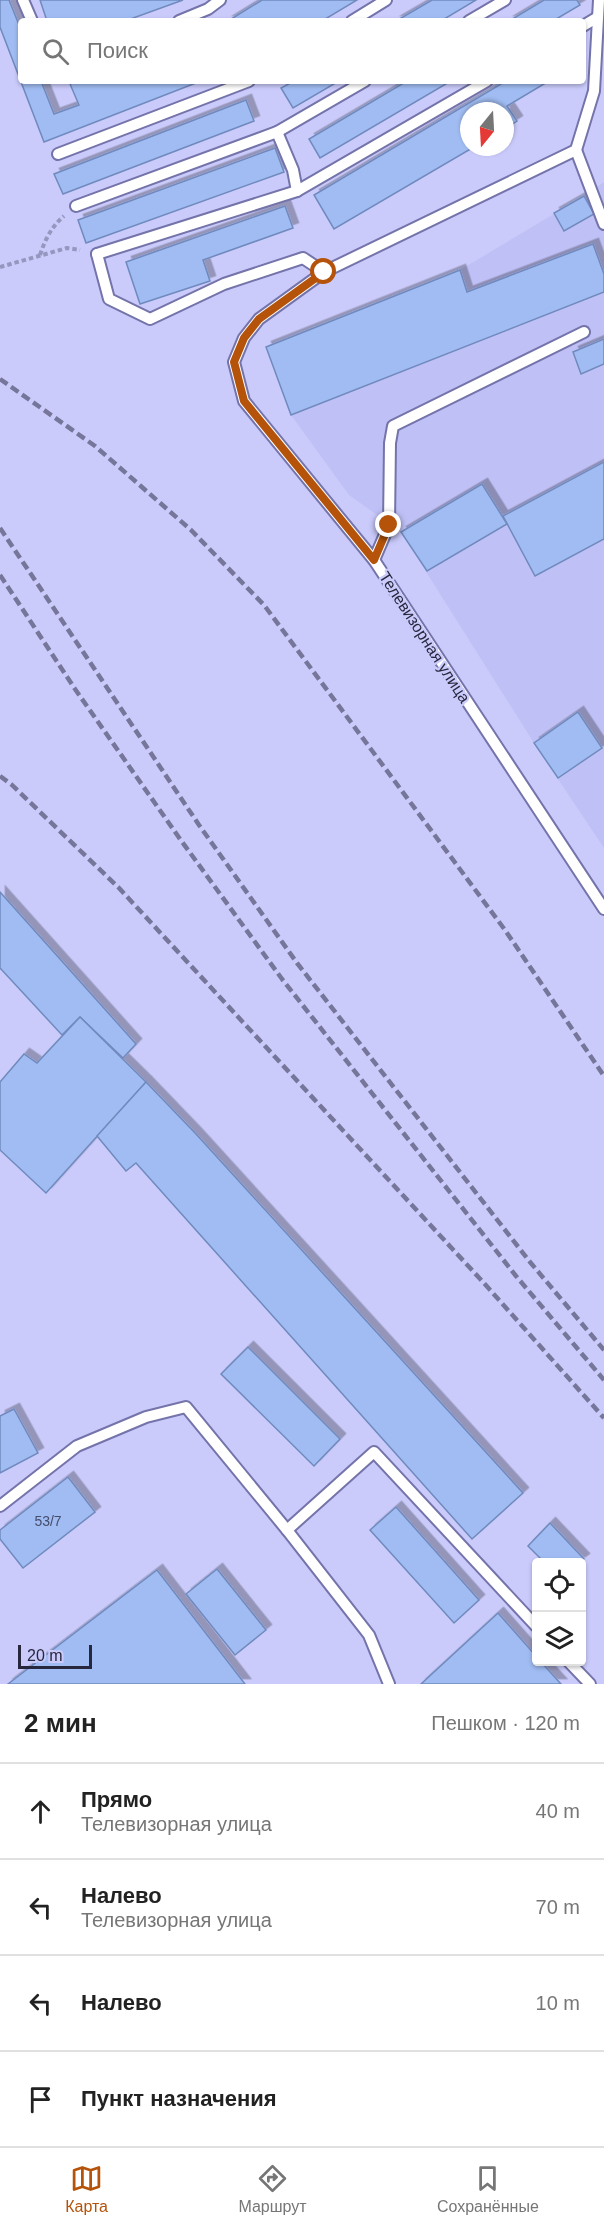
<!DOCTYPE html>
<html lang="ru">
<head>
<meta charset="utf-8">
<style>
	body { margin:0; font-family:Arial,sans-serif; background:#f6f6f6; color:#222 }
	.controls { position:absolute; right:18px; bottom:18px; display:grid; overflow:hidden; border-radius:6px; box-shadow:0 2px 4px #0004 }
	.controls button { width:54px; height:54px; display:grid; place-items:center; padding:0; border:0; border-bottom:2px solid #e0e0e0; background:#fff; color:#222; font:30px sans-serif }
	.compass { position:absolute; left:460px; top:102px; width:54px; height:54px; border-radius:50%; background:#fff; box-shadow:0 2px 4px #0004; rotate:198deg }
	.scale { position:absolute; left:18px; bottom:15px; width:74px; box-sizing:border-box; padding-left:6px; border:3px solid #27273e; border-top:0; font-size:16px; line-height:21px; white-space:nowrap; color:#27273e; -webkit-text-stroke:4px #cacbfb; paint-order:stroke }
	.stop { position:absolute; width:18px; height:18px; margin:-14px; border:4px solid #b45309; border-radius:50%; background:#fff }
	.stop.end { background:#b45309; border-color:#fff; box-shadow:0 2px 6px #0008 }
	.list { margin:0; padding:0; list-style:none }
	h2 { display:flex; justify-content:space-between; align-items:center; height:78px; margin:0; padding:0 24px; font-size:26px }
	h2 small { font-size:20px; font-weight:400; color:#767676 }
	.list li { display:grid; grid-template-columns:39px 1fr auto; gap:18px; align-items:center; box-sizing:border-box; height:96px; padding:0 24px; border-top:2px solid #e0e0e0 }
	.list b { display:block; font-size:22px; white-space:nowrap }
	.list p { margin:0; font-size:20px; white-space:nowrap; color:#767676 }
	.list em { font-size:20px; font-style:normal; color:#767676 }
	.icon { flex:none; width:33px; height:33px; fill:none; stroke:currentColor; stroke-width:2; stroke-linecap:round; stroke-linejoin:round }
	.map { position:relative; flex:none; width:604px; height:1684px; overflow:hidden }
	.search { position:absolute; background:#fff; box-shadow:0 2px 4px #0004; left:18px; right:18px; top:18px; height:66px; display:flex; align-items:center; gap:15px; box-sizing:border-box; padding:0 21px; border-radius:6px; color:#767676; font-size:22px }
	.sheet { height:462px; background:#fff }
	nav { display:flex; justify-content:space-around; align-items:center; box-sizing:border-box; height:84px; border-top:2px solid #e0e0e0; background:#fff; font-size:16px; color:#767676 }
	nav a { display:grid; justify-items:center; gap:3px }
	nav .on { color:#b45309 }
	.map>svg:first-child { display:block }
	.built { fill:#bfc0f6 }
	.building { fill:#a0bcf2; stroke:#708abe; stroke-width:1.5; filter:url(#shadow) }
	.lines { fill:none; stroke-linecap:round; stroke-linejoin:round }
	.service-casing { stroke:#7473aa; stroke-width:14 }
	.path { stroke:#9697bf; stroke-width:4; stroke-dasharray:4.5 3; stroke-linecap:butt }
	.service { stroke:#fff; stroke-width:10 }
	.rail { stroke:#757699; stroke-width:4.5; stroke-dasharray:9 4.5; stroke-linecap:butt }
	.route { stroke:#b45309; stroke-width:8 }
	.labels { text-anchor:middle; stroke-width:4.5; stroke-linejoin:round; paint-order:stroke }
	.number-label { font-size:14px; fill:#454c6b }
	.street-label { font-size:16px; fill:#27273e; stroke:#cacbfb }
</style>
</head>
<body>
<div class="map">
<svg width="604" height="1684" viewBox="0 0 604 1684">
	<defs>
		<filter id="shadow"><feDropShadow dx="5.5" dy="-5.5" stdDeviation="0" flood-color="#0004"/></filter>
	</defs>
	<rect width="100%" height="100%" fill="#cacbfb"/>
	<path class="built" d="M604,182v666l-70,-105 -133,-211 -52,-37 -58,-80 -25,-68 194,-77 124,-74z"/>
	<g class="building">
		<path d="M0,0h9l12,30v51h20l13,33 25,-9 -9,-21 7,-3h124l-157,61 -44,-115z"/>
		<path d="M40,0h143l-58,21h-78z"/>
		<path d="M262,0h95l-35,21h-94z"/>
		<path d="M432,0h44l-35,21h-45z"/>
		<path d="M544,0h33l3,5 -27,16h-44z"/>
		<path d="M294,81h45l-46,27 -12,-20z"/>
		<path d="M407,81h44l-131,77 -11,-19z"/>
		<path d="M506,81h43l-42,25 10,15 -12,8v-18h-36v36h5l-140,82 -20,-34z"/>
		<path d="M246,100l8,21 -191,73 -9,-20z"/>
		<path d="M275,148l9,24 -198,71 -8,-23z"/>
		<path d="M584,196l10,18 -30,17 -10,-18z"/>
		<path d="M285,206l8,22 -90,32 7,21 -70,23 -14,-42z"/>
		<path d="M593,244l11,30v18l-313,123 -25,-68 194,-77 7,22z"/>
		<path d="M604,339v25l-23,10 -8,-22z"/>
		<path d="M604,462v77l-69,37 -32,-60z"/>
		<path d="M482,484l25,40 -80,47 -26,-39z"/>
		<path d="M578,712l24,36 -44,30 -24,-35z"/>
		<path d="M0,892l136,152 -13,14 -43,-41 -18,18 -62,-67z"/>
		<path d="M80,1017l66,65 -100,111 -46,-43v-68l24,-28 13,9z"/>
		<path d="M146,1082l50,52 327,359 -51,46 -336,-376 -10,8 -29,-35z"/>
		<path d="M248,1347l92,92 -26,27 -93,-92z"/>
		<path d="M14,1409l24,44 -38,20v-57z"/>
		<path d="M68,1477l27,35 -72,56 -23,-29v-9z"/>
		<path d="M396,1507l83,93 -25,23 -84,-93z"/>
		<path d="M550,1523l34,36 -4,3h-36l-16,-16z"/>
		<path d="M217,1569l49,61 -31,25 -49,-61z"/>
		<path d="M157,1570l88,114h-237z"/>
		<path d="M498,1613l38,43v6h5l20,22h-140z"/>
	</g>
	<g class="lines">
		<g class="service-casing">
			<g id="service">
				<path d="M23,0l9,21"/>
				<path d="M599,0l-5,91 -18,59 -252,122 -65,47 -15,19 -10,24 10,39 130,159 230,349"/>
				<path d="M179,21l29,-12 12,-9"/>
				<path d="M352,21l34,-21"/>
				<path d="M469,21l36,-21"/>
				<path d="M583,26l15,-9"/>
				<path d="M277,132l16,38 4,21"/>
				<path d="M576,150l28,74"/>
				<path d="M58,154l191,-73"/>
				<path d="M76,206l201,-74 88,-51"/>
				<path d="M97,254l200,-63 190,-110"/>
				<path d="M97,254l12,45 41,20 74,-35 79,-26 21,14"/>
				<path d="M374,560l15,-35 1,-82 3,-17 191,-94"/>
				<path d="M0,1506l77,-60 69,-29 40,-10 101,123 82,105 20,49"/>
				<path d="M287,1530l87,-78 162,174"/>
				<path d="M569,1662l21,22"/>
			</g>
		</g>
		<g class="path">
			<path d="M40,255c5,-15 11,-28 24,-39"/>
			<path d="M0,267l67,-19 13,2"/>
		</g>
		<use href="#service" class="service"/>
		<g class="rail">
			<path d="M0,379l95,67 96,84 73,75 241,325 99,146"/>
			<path d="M0,528l199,297 98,138 233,299 74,88"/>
			<path d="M0,575l75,114 105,150 102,140 234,297 88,104"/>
			<path d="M0,776l12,9 107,103 364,394 121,136"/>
		</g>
	</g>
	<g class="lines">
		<path class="route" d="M324,272l-65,47 -15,19 -10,24 10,39 130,159 15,-35"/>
	</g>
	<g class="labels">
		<g class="number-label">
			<text x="48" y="1526">53/7</text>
		</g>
		<g class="street-label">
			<text transform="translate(425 637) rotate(57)" y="6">Телевизорная улица</text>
		</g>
	</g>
</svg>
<div class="controls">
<button><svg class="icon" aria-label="locate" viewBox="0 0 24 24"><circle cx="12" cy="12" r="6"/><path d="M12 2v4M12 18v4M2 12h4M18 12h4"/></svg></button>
<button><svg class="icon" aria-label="layers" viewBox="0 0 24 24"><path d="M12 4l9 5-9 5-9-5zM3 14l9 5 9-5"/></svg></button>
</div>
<svg class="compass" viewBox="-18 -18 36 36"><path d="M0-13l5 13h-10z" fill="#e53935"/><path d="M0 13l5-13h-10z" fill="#767676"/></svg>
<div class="scale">20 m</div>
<div class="stop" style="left:324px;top:272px"></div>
<div class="stop end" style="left:389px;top:525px"></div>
<div class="search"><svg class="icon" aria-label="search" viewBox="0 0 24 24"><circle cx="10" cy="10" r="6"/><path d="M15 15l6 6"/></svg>Поиск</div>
</div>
<section class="sheet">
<h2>2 мин<small>Пешком · 120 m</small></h2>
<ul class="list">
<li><svg class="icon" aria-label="ahead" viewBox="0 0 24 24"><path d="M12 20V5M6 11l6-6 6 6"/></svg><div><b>Прямо</b><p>Телевизорная улица</p></div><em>40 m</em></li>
<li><svg class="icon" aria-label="left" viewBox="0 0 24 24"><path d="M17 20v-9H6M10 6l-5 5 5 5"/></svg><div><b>Налево</b><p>Телевизорная улица</p></div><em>70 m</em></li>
<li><svg class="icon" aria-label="left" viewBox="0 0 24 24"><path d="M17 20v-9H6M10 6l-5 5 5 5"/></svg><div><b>Налево</b></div><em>10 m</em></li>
<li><svg class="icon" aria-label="arrive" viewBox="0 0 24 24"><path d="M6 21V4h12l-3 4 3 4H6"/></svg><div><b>Пункт назначения</b></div></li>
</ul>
</section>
<nav>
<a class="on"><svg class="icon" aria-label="map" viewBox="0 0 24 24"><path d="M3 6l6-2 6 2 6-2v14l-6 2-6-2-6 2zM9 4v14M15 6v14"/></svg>Карта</a>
<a><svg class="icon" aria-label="directions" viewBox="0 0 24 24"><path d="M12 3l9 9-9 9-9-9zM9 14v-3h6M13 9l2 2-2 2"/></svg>Маршрут</a>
<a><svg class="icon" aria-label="saved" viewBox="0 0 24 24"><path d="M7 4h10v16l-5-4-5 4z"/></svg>Сохранённые</a>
</nav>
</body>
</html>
